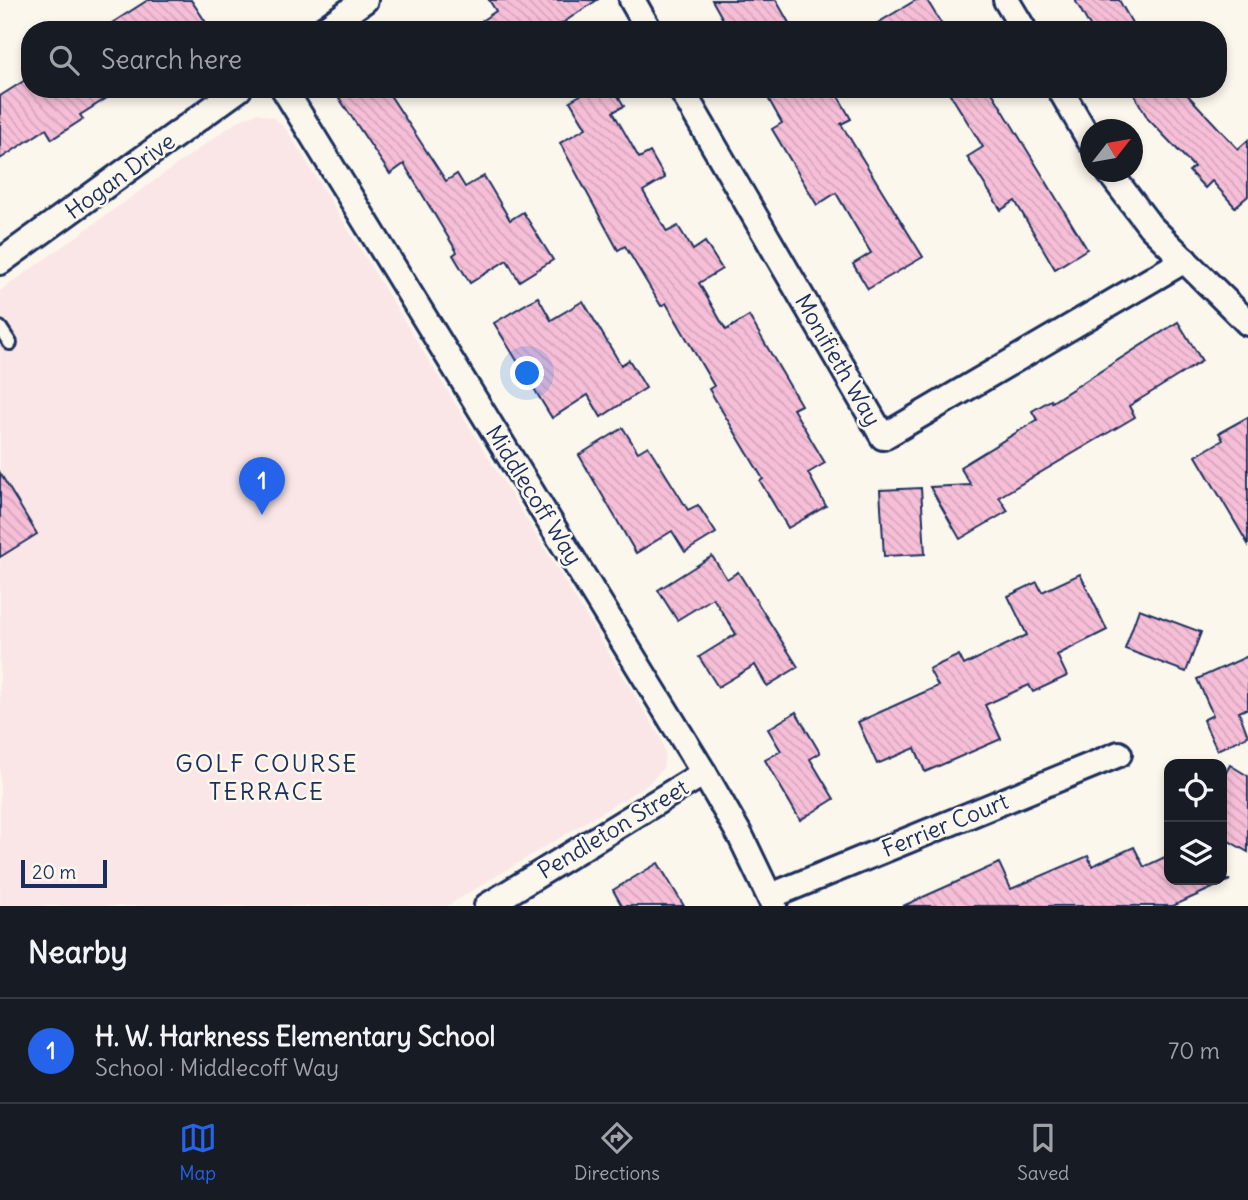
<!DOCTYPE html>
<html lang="en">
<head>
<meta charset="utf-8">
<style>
	body { margin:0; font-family:Delius,sans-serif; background:#242831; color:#f1f3f6 }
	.controls { position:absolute; right:21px; bottom:21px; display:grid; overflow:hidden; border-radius:14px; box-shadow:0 4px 10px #0003 }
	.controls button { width:63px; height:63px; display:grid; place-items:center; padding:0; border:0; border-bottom:2px solid #363941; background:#171b24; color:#f1f3f6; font:35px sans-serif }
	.compass { position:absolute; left:1080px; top:119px; width:63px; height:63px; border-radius:50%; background:#171b24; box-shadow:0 4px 10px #0003; rotate:59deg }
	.scale { position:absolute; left:21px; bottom:18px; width:86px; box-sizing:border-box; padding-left:7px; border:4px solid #1b2f5e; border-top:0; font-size:19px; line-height:24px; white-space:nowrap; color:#1b2f5e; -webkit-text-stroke:5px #fbf7ec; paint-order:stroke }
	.you { position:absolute; left:528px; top:374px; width:24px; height:24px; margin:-18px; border:5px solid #fff; border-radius:50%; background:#1a73e8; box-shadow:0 0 0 10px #1a73e833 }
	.badge { display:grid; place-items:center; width:46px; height:46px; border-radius:50%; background:#2563eb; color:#fff; font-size:23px; font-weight:700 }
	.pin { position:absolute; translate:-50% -58px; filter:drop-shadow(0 2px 4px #0008) }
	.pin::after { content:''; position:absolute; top:37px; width:24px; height:21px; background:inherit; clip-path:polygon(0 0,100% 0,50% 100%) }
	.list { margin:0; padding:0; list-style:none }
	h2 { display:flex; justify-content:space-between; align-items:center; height:91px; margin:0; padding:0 28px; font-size:30px }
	h2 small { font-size:23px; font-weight:400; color:#9ea1a6 }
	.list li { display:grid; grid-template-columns:46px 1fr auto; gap:21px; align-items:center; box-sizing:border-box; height:105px; padding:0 28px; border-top:2px solid #363941 }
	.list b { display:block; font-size:26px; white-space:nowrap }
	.list p { margin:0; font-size:23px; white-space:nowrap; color:#9ea1a6 }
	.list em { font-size:23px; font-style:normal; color:#9ea1a6 }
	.icon { flex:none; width:38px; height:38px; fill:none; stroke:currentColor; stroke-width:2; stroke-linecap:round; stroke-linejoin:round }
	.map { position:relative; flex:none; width:1248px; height:906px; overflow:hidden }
	.search { position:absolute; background:#171b24; box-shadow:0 4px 10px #0003; left:21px; right:21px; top:21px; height:77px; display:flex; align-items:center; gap:18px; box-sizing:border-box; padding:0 24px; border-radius:28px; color:#9ea1a6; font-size:26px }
	.sheet { height:196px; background:#171b24 }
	nav { display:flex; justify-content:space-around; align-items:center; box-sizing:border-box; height:98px; border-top:2px solid #363941; background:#171b24; font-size:19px; color:#9ea1a6 }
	nav a { display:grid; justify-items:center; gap:4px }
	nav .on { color:#2563eb }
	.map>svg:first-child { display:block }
	.built { fill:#fae6e6 }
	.building { fill:url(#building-back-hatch); stroke:#1b2f5e; stroke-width:2 }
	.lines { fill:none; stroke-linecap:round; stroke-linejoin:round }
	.service-casing { stroke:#1b2f5e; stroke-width:18 }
	.minor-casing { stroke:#1b2f5e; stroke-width:30 }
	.service { stroke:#fbf7ec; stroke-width:12 }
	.minor { stroke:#fbf7ec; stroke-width:24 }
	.labels { text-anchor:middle; stroke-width:5; stroke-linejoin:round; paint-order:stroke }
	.street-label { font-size:23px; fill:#1b2f5e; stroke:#fbf7ec }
	.neighbourhood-label { font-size:24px; letter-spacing:2px; fill:#1b2f5e; stroke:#fbf7ec }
</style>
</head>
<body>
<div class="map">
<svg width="1248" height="906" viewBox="0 0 1248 906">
	<defs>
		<pattern id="building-back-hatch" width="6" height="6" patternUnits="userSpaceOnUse" patternTransform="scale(1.75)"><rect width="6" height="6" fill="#f7bfd7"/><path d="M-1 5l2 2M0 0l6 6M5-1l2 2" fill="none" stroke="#d3a4bb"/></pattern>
	</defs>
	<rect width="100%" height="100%" fill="#fbf7ec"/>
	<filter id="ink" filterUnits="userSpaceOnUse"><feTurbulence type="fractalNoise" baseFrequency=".0143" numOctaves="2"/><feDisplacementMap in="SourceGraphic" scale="14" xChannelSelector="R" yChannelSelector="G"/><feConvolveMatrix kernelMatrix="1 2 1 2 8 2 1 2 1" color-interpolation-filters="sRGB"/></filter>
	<g filter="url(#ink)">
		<path class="built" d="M257,113l17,5 13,12 374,608 4,15 -2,15 -16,17 -200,121h-447v-615l238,-170z"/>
		<g class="building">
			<path d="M148,0h43l20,30h-110z"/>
			<path d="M489,0h108l-45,30h-84l28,-19z"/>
			<path d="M712,0h64l17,30h-64z"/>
			<path d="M916,0h11l18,30h-79z"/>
			<path d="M1075,0h44l17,30h-44z"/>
			<path d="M30,77v12h91l-41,26 3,4 -31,20 -6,-10 -46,30v-63z"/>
			<path d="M353,89h33l60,92 11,-7 8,13 19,-11 26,44 13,-8 30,48 -34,21 -12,-21 -37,23 -17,-28 4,-3 -53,-88 -14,10 -51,-76z"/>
			<path d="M591,89h23l10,17 -11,6 26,46 11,-6 15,26 -22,13 24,41 11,-6 15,24 12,-8 17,27 -23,14 27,47 23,-14 52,89 -8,4 32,54 -17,10 18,33 -38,22 -28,-47 3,-2 -54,-90 5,-3 -48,-83 -5,3 -36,-60 -7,4 -58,-107 26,-15 -16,-27z"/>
			<path d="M763,89h71l17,30 -10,5 82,133 -55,32 -15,-25 18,-11 -35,-60 -19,12 -45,-76 10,-6z"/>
			<path d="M947,89h43l97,160 -32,20 -40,-68 -14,9 -34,-53 16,-10z"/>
			<path d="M1131,89h51l56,60 10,-9v56l-13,11 -23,-26 -7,7 -16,-17 5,-4 -46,-48z"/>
			<path d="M538,297l13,23 32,-19 38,64 8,-5 17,28 -45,29 -13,-22 -36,23 -58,-95z"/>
			<path d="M1178,322l24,39 -73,45 6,11 -136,80 9,14 -48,28 -30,-52 41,-2 -11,-18 77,-47 -5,-9 19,-11 1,2z"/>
			<path d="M1248,417v127l-52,-88 27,-16 -4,-7z"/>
			<path d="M623,428l15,24 10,-6 40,64 10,-5 18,28 -31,19 -13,-21 -36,22 -57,-98z"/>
			<path d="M0,473l37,61 -37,23z"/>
			<path d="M921,488l4,66 -41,2 -4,-66z"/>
			<path d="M712,556l15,23 11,-7 60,95 -31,19 -12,-21 -37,22 -19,-30 37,-23 -23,-36 -36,22 -19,-30z"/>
			<path d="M1080,574l27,56 -50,25 10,21 -34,16 -4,-7 -44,20 16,34 -76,33 -10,-24 -38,16 -19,-42 80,-36 -9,-17 30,-14 5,10 63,-30 -19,-39 29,-14 5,10z"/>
			<path d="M1139,609l62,23 -15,40 -61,-23z"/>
			<path d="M1248,656v52l-9,4 9,24 -31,14 -14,-30 10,-5 -16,-36z"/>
			<path d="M796,712l24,41 -10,6 24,40 -34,21 -35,-60 16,-9 -13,-22z"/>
			<path d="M1230,765l18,11v76l-26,-15v-57z"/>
			<path d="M1134,847l10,20 25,-12v25h61l-57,26h-270l96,-43 12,26 77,-33 4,10z"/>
			<path d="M658,863l26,43h-62l-9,-16z"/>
		</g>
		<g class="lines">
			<g class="service-casing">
				<path id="service" d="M0,328l10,15"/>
			</g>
			<g class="minor-casing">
				<g id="minor">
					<path d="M632,0l17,30"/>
					<path d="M1006,0l18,30"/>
					<path d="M323,30l42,-30"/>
					<path d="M284,89l420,684 37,64 33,69"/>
					<path d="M681,89l202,348 302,-177"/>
					<path d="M1060,89l30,52"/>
					<path d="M1109,172l41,54 98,97"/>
					<path d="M0,262l239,-173"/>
					<path d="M771,896l348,-142"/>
					<path d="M487,906l217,-133"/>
				</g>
			</g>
			<use href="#service" class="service"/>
			<use href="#minor" class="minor"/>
		</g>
	</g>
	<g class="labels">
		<g class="street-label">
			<text transform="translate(120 176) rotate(-36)" y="8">Hogan Drive</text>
			<text transform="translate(838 360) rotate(60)" y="8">Monifieth Way</text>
			<text transform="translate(534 495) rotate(58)" y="8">Middlecoff Way</text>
			<text transform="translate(945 825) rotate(-22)" y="8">Ferrier Court</text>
			<text transform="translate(613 829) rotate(-31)" y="8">Pendleton Street</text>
		</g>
		<g class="neighbourhood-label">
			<text x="267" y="772">GOLF COURSE<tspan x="267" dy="28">TERRACE</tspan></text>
		</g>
	</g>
</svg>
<div class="controls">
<button><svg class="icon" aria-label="locate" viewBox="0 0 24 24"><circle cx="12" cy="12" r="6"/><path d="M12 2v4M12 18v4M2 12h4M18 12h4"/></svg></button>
<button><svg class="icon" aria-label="layers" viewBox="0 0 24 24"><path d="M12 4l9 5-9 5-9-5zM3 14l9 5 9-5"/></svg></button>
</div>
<svg class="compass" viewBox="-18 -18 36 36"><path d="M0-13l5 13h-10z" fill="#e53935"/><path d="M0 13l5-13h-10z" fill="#9ea1a6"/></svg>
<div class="scale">20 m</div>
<div class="you"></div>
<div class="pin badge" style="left:262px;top:515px">1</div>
<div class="search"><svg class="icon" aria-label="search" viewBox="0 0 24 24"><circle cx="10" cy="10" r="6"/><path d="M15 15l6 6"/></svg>Search here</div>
</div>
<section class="sheet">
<h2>Nearby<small></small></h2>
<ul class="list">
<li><span class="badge">1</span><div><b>H. W. Harkness Elementary School</b><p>School · Middlecoff Way</p></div><em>70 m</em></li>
</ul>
</section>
<nav>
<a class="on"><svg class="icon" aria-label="map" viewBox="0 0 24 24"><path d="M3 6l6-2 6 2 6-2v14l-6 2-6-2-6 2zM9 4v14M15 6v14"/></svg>Map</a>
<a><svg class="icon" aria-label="directions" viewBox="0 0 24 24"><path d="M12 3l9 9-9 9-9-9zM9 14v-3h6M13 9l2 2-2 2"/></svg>Directions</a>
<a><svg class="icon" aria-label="saved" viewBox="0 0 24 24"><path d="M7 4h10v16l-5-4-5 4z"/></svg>Saved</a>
</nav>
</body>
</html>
